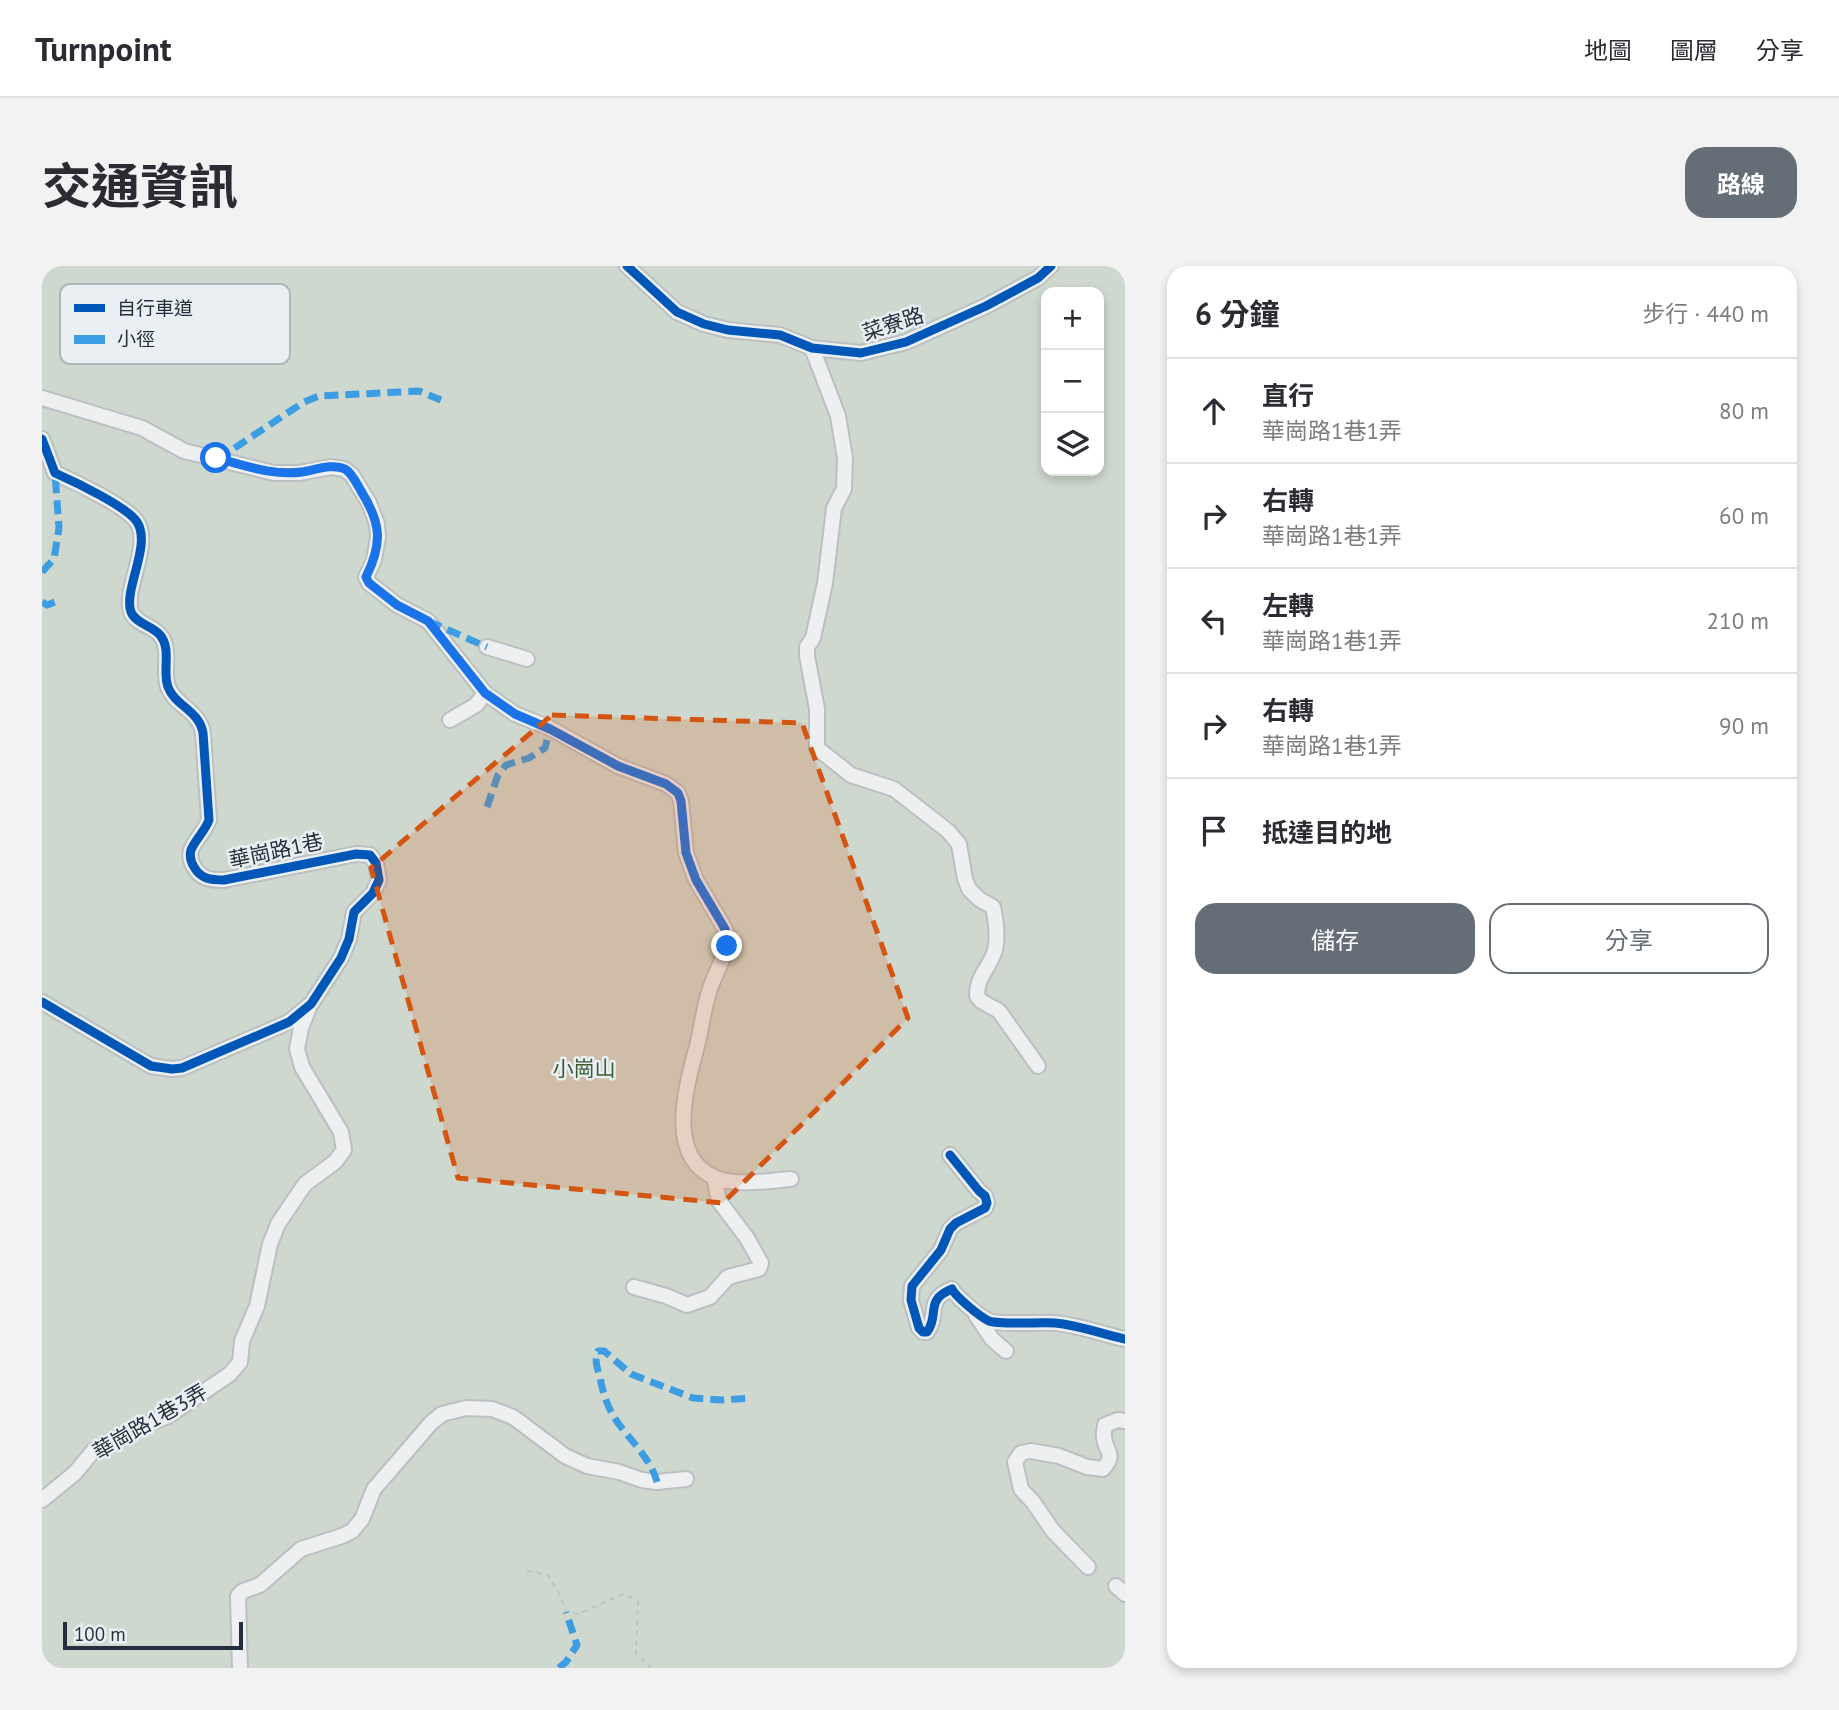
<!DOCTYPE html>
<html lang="zh-TW">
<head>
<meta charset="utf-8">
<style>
	body { margin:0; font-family:"PT Sans","Noto Sans TC",sans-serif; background:#f2f2f3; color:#2b2b33 }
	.controls { position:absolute; right:21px; top:21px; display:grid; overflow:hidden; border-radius:14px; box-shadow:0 4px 10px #0003 }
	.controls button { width:63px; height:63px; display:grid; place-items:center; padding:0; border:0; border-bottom:2px solid #e1e1e2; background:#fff; color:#2b2b33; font:35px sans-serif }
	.scale { position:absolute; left:21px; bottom:18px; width:180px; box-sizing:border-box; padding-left:7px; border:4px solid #242f3d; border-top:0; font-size:19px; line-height:24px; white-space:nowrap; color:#242f3d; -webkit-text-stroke:5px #eaeff4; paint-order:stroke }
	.stop { position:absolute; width:21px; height:21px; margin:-16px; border:5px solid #1a73e8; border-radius:50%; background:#fff }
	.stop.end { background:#1a73e8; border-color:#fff; box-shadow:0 2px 7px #0008 }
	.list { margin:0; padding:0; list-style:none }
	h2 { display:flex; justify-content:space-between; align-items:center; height:91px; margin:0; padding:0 28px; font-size:30px }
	h2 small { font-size:23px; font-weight:400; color:#7c7c81 }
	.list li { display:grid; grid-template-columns:46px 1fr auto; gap:21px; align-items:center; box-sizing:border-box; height:105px; padding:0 28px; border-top:2px solid #e1e1e2 }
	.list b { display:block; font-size:26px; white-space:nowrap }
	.list p { margin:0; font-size:23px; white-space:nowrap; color:#7c7c81 }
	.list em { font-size:23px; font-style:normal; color:#7c7c81 }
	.actions { display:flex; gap:14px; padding:21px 28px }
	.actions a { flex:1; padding:16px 0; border:2px solid #656d77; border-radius:21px; text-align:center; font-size:24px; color:#656d77 }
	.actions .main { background:#656d77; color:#fff }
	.icon { flex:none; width:38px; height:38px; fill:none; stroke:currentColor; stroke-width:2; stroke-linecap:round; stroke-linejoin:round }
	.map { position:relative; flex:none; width:1083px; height:1402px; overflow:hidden; border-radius:21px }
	header { display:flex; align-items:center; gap:42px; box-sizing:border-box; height:98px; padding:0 35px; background:#fff; border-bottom:2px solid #e1e1e2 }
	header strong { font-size:33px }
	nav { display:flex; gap:38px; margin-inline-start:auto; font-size:24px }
	.intro { display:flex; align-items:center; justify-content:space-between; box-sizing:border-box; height:168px; padding:0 42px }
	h1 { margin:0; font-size:49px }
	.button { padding:18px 32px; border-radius:21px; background:#656d77; color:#fff; font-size:24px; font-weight:700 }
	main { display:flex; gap:42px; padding:0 42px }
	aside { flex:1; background:#fff; border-radius:21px; box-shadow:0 4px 10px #0003 }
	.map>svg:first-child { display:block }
	.green { fill:#cfd8ce; fill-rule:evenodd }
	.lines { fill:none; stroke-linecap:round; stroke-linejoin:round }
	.minor-casing { stroke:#bcbfc2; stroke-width:18 }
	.path { stroke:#bfc2c5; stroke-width:2; stroke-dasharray:5 5; stroke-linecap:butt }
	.minor { stroke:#edeff1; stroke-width:14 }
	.quiet { stroke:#3c9de3; stroke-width:7; stroke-dasharray:14 7; stroke-linecap:butt }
	.cycleway-casing { stroke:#eaeff4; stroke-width:13 }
	.cycleway { stroke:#0057b8; stroke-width:9 }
	.route { stroke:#1a73e8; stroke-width:9 }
	.marked { fill:#d45511; fill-opacity:0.2; stroke:#d45511; stroke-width:5; stroke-dasharray:14 9; stroke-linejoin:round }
	.labels { text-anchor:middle; stroke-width:5; stroke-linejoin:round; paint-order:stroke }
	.street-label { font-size:21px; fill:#242f3d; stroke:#eaeff4 }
	.park-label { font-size:21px; fill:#3a5a31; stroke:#eaeff4 }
	.key { fill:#eaeff4; stroke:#afb5bd; stroke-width:2 }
	.key-label { font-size:19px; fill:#242f3d }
</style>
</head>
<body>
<header>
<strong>Turnpoint</strong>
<nav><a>地圖</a><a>圖層</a><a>分享</a></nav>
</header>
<div class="intro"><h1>交通資訊</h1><a class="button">路線</a></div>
<main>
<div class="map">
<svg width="1083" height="1402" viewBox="0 0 1083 1402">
	<rect width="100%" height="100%" fill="#dee1e4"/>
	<path class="green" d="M0,0h1083v1402h-1083zM1004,26h53v179h-53z"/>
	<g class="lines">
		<g class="minor-casing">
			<g id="minor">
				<path d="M585,0l50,46 27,12 24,6 52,5 32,13 49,5 45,-11 80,-36 52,-28 13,-12"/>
				<path d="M770,82l26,68 7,42 -1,31 -10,19 -9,75 -12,55 -6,9v9l10,53v39l34,27 43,14 54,42 11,13 6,35 4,10 10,10 14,8c3,14 6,32 1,46 -6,17 -17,23 -17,43l4,5 18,10 39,55"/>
				<path d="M0,132l100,30 42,23 90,22h25l32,-6 13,2 8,6 17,28 8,21 1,13 -4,23 -8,17 3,6 28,22 31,16 57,72 30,21 35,14 68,38 48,18 12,9 3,8 5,52 10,27 29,49c7,21 -9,40 -15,60 -6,17 -8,36 -12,53 -10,39 -35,115 18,136 19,8 54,3 75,1"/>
				<path d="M0,173l13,34c18,8 73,34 82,49 15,23 -14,68 -6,90 5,12 22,14 29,23 12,14 2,36 8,52 7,19 31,23 35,46l6,87c-4,11 -14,20 -18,30 -2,7 0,12 3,17 7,12 16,13 30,13l132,-26 14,1 6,8 3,17 -6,13 -19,19 -5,27 -8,19 -30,46 -22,18 -107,46 -10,1 -21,-3 -109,-64"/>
				<path d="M445,381l40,12"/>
				<path d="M408,454l26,-15 9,-12"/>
				<path d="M908,889l29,36 6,5 2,7 -2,5 -29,15 -6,6 -9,21 -29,36 -1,14 8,28 4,4h4c13,-17 -3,-32 25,-43 3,7 28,28 37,32 10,4 51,1 66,2 23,2 47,11 70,16"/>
				<path d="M592,1021l32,9 21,9 23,-8 18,-20 31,-8 2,-6 -14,-25 -28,-37 -5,-24"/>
				<path d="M934,1049l16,24 14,12"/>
				<path d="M0,1234l33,-27 19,-23 32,-18 42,-16 62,-42 10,-12 2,-21 15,-35 13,-62 8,-20 27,-40 30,-22 9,-12 -3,-18 -39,-65 -5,-18 4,-21 9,-23"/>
				<path d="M1046,1301l-35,-36 -20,-29 -12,-13 -6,-27 6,-9 10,-2 28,5 28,11 16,2c14,-16 2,-17 1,-32 -1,-4 1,-8 1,-12l13,-5 7,1"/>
				<path d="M1074,1320l9,8"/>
				<path d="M198,1402l-2,-72 5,-5 17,-6 41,-36 41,-13 10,-5 10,-12 12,-30 57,-66 11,-9 24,-6 26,1 21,8 52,39 22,10 32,6 23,8 15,2 29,-3"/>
			</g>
		</g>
		<path class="path" d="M485,1305l21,4 12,20 6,17 12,2 45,-20 15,7 -2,52 15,15"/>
		<use href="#minor" class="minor"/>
		<g class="quiet">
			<path d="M174,192l11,-5 77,-51 15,-6 100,-5 22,9"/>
			<path d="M0,306l12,-13 5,-31 -4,-55"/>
			<path d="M0,336l5,3 8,-3"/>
			<path d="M386,355l59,26"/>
			<path d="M445,541l11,-32 8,-10 23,-7 16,-10 5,-20"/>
			<path d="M615,1216c-6,-23 -26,-41 -39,-59 -10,-14 -15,-29 -18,-46 -3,-9 -6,-18 -2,-26h6l27,23 62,24 29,2 29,-2"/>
			<path d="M517,1402l7,-6 11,-17 -11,-33"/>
		</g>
		<g class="cycleway-casing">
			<g id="cycleway">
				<path d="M585,0l50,46 27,12 24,6 52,5 32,13 49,5 45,-11 80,-36 52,-28 13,-12"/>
				<path d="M0,173l13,34c18,8 73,34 82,49 15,23 -14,68 -6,90 5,12 22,14 29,23 12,14 2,36 8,52 7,19 31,23 35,46l6,87c-4,11 -14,20 -18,30 -2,7 0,12 3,17 7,12 16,13 30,13l132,-26 14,1 6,8 3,17 -6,13 -19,19 -5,27 -8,19 -30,46 -22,18 -107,46 -10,1 -21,-3 -109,-64"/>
				<path d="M908,889l29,36 6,5 2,7 -2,5 -29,15 -6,6 -9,21 -29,36 -1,14 8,28 4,4h4c13,-17 -3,-32 25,-43 3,7 28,28 37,32 10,4 51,1 66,2 23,2 47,11 70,16"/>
			</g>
		</g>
		<use href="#cycleway" class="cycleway"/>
	</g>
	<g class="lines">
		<path class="route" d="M174,192c28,7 56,18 86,14 13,-2 30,-9 43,-3 7,4 12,15 16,22 20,32 22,52 5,86l3,6 28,22 31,16 57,72 30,21 35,15 68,37 48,18 12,9 3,8 5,52 10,27 29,49 2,7v10"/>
	</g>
	<path class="marked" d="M510,449l250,8 106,295 -185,185 -265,-25 -87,-310z"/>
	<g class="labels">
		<g class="street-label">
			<text transform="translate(851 58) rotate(-18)" y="7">菜寮路</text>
			<text transform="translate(234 585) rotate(-12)" y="7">華崗路1巷</text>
			<text transform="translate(108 1156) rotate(-30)" y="7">華崗路1巷3弄</text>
		</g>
		<g class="park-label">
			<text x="542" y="810">小崗山</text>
		</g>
	</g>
	<rect x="18" y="18" width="230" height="80" rx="10" class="key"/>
	<rect x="32" y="38" width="31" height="8" fill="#0057b8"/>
	<rect x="32" y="69" width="31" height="9" fill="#3c9de3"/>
	<g class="key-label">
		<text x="75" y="49">自行車道</text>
		<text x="75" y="80">小徑</text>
	</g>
</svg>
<div class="controls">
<button>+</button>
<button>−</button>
<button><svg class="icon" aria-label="layers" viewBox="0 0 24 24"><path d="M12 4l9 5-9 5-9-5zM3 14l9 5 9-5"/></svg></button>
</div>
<div class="scale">100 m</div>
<div class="stop" style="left:174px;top:192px"></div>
<div class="stop end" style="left:685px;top:680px"></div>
</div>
<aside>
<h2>6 分鐘<small>步行 · 440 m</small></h2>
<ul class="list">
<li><svg class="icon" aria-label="ahead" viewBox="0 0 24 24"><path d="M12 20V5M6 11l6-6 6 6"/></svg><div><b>直行</b><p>華崗路1巷1弄</p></div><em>80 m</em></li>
<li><svg class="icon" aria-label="right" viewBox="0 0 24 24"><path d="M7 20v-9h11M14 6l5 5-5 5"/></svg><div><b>右轉</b><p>華崗路1巷1弄</p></div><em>60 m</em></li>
<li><svg class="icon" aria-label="left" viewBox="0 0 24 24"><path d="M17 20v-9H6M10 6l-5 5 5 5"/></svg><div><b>左轉</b><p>華崗路1巷1弄</p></div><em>210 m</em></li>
<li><svg class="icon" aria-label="right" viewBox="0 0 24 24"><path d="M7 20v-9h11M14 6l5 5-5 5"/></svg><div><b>右轉</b><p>華崗路1巷1弄</p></div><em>90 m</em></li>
<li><svg class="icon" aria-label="arrive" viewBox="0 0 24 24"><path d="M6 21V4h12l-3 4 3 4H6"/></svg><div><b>抵達目的地</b></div></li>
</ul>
<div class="actions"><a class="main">儲存</a><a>分享</a></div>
</aside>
</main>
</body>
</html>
